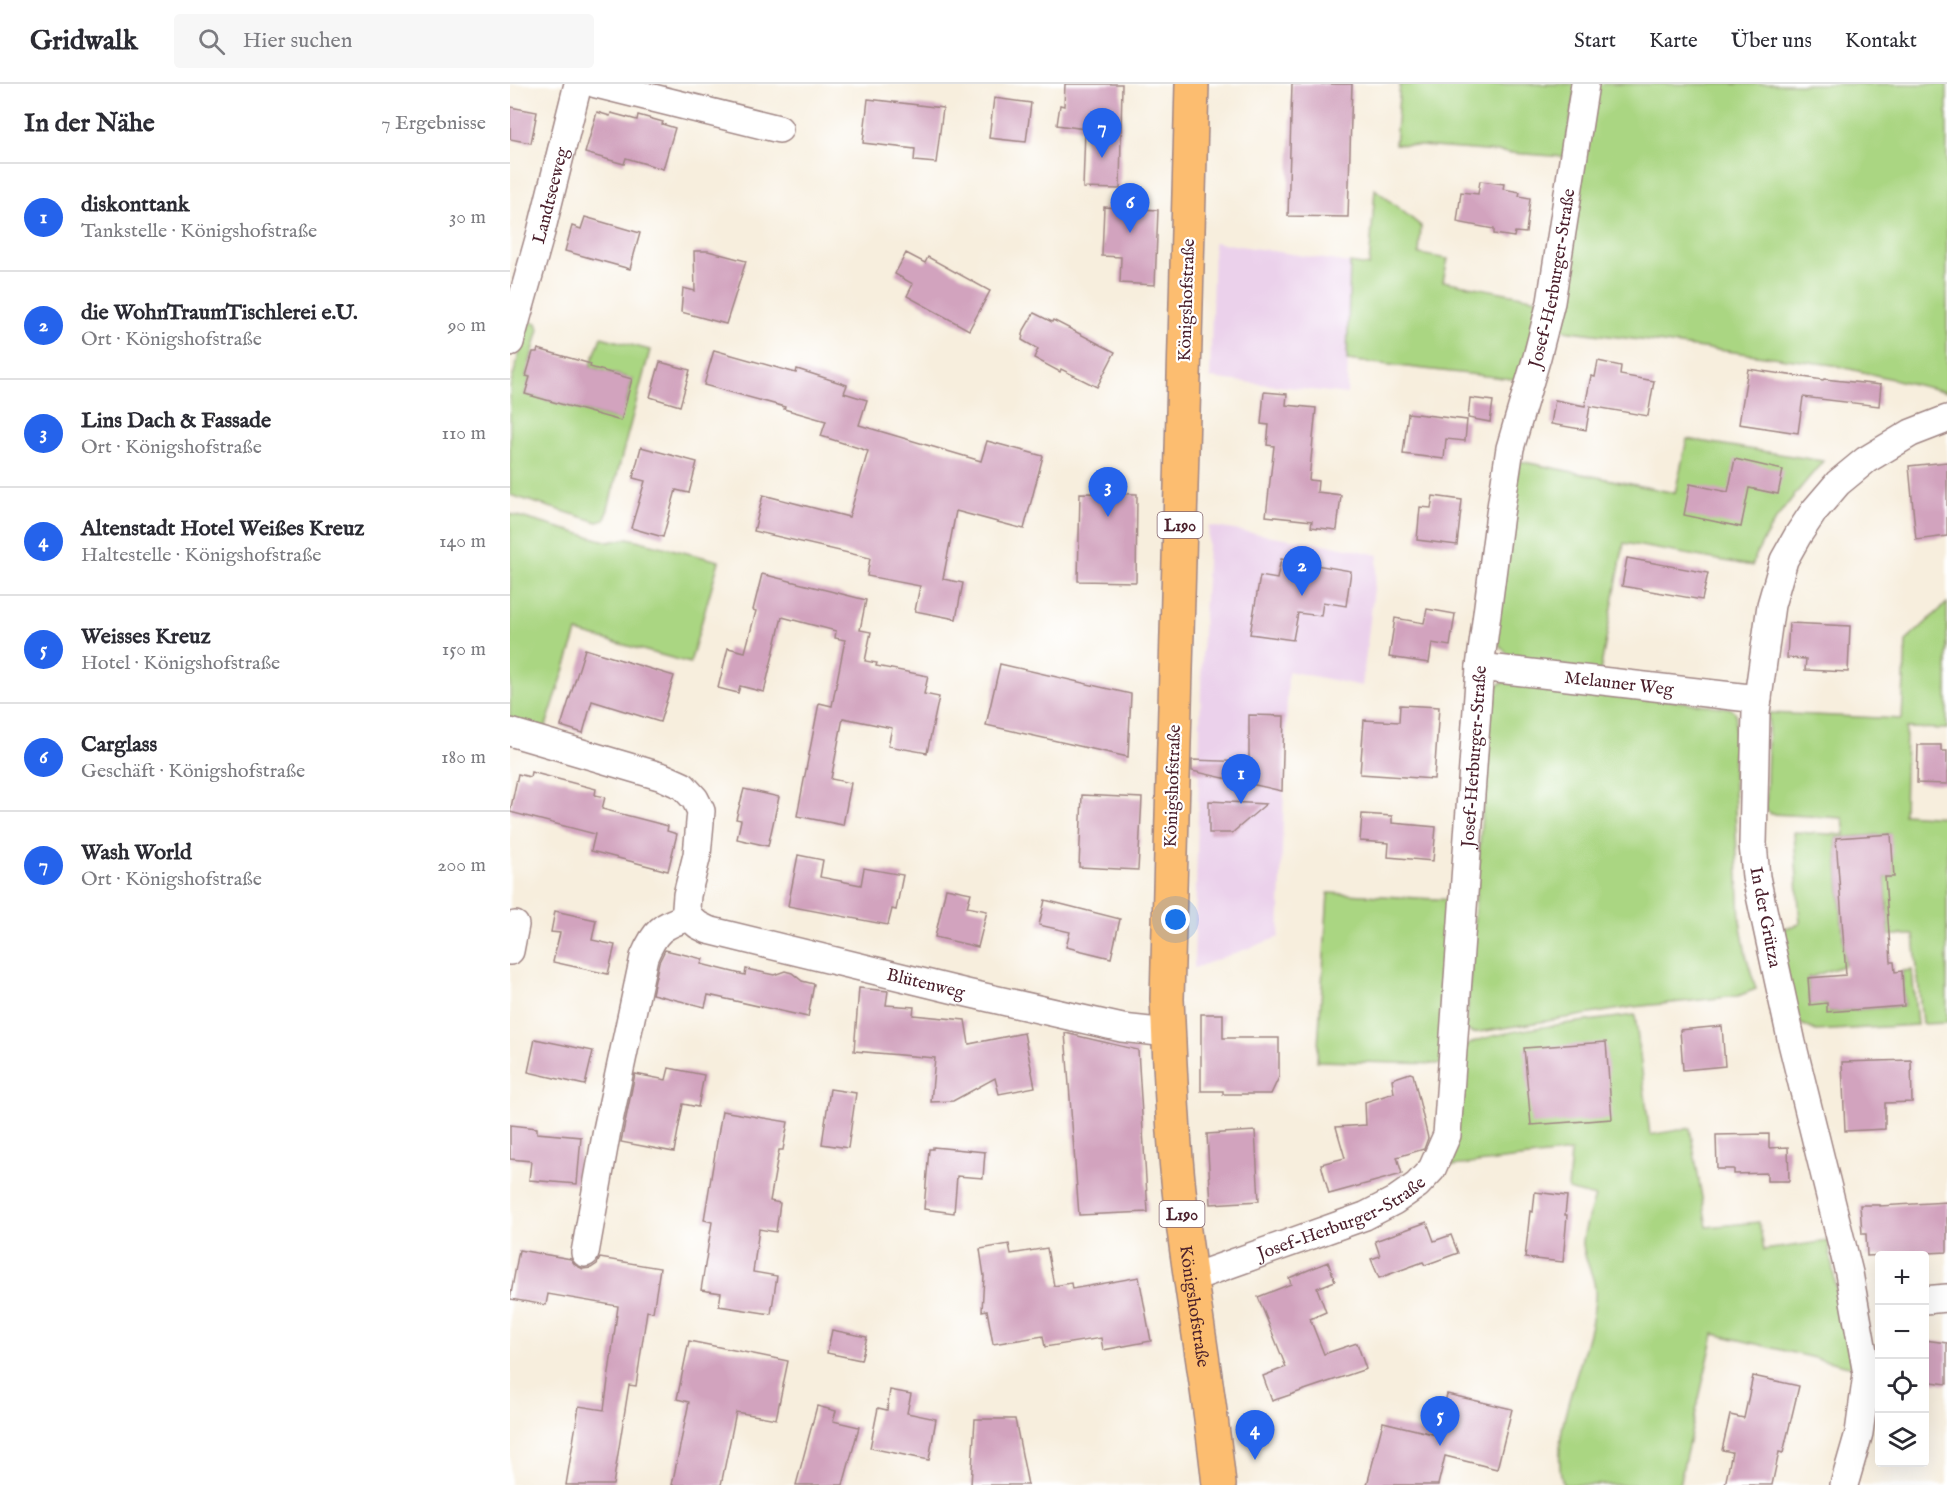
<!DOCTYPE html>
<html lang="de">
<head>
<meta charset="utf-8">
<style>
	body { margin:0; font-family:"IM FELL English",serif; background:#f7f7f7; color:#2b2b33 }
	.controls { position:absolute; right:18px; bottom:18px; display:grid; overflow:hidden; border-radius:6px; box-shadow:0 6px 24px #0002 }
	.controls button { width:54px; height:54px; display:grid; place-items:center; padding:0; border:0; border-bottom:2px solid #e1e1e2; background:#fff; color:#2b2b33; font:30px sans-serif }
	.you { position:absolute; left:666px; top:836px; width:21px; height:21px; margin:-15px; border:4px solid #fff; border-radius:50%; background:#1a73e8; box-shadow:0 0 0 9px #1a73e833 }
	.badge { display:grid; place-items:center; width:39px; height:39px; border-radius:50%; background:#2563eb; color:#fff; font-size:20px; font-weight:700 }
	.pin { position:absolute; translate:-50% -50px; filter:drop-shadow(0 2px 3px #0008) }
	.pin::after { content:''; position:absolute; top:32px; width:21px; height:18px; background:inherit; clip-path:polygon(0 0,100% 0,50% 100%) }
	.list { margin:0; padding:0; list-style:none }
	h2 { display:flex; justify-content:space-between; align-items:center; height:78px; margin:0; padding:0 24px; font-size:26px }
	h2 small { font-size:20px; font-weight:400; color:#7c7c81 }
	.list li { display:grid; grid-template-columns:39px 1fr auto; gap:18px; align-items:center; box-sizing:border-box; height:108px; padding:0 24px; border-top:2px solid #e1e1e2 }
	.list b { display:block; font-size:22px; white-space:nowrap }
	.list p { margin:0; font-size:20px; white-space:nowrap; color:#7c7c81 }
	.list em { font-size:20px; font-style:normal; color:#7c7c81 }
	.icon { flex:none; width:33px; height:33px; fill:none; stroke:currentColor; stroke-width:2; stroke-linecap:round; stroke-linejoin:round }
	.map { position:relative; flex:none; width:1437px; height:1401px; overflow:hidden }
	header { display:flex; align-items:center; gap:36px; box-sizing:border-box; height:84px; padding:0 30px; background:#fff; border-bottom:2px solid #e1e1e2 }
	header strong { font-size:28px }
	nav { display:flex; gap:33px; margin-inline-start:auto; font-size:21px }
	.search { width:420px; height:54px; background:#f7f7f7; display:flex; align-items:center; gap:15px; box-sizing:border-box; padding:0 21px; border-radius:6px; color:#7c7c81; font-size:22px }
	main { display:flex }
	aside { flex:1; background:#fff }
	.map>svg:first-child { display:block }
	.built { fill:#ebd1eb }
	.green { fill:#aad682; stroke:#7a7a56; stroke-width:1.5 }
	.building { fill:#d2a3be }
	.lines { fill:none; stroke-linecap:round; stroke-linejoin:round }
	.minor-casing { stroke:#a08684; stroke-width:30 }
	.primary-casing { stroke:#a08684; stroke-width:36 }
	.minor { stroke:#fff; stroke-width:27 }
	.primary { stroke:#fcbd6f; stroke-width:33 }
	.labels { text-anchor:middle; stroke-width:4.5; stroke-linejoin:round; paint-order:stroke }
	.shield { fill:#fff; stroke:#80626b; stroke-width:1.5 }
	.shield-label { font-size:16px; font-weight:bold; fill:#4a1f2b }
	.street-label { font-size:18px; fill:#4a1f2b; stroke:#fff }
</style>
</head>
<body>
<header>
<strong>Gridwalk</strong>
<div class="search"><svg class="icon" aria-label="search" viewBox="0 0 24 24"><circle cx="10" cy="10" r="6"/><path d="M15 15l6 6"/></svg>Hier suchen</div>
<nav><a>Start</a><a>Karte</a><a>Über uns</a><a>Kontakt</a></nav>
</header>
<main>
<aside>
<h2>In der Nähe<small>7 Ergebnisse</small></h2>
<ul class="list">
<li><span class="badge">1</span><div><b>diskonttank</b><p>Tankstelle · Königshofstraße</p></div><em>30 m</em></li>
<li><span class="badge">2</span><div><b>die WohnTraumTischlerei e.U.</b><p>Ort · Königshofstraße</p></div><em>90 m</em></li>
<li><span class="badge">3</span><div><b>Lins Dach &amp; Fassade</b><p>Ort · Königshofstraße</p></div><em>110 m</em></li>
<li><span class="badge">4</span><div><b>Altenstadt Hotel Weißes Kreuz</b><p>Haltestelle · Königshofstraße</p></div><em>140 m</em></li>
<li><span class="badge">5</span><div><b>Weisses Kreuz</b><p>Hotel · Königshofstraße</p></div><em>150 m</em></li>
<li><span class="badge">6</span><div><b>Carglass</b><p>Geschäft · Königshofstraße</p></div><em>180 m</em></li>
<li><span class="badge">7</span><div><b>Wash World</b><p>Ort · Königshofstraße</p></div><em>200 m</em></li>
</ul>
</aside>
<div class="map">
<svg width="1437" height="1401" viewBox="0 0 1437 1401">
	<rect width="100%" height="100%" fill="#fff"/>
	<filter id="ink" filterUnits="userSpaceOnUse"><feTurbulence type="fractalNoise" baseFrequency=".0167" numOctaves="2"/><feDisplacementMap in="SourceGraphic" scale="12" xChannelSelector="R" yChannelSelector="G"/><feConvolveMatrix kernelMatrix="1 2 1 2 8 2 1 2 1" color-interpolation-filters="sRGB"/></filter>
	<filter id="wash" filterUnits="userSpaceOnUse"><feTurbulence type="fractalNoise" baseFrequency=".008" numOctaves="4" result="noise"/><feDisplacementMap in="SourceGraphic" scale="24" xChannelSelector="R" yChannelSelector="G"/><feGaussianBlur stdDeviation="1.35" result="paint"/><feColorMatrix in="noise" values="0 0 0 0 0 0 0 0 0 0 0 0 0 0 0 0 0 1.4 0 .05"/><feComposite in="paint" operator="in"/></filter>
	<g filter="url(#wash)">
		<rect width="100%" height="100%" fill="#f7eedd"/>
		<g class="built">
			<path d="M704,158l136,21 -3,131 -137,-16z"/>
			<path d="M699,442l139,22 30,7 -16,131 -74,-15 -9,266 -85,31 8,-317z"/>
		</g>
		<g class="green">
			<path d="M890,0h177l-13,73 -169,-13z"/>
			<path d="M1085,0h352v308l-114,-27 -277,-36z"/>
			<path d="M865,105l46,37 -2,28 29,5 -5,22 100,19 -23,80 -173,-20 3,-97 19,3z"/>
			<path d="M21,238l6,1 2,6 -13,47 4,1 -5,17 93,26 8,-17 6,-24 -42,-12 11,-30 49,13 -45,170 -7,2 -88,-27v-108l16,-58z"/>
			<path d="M1177,355l136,22c-27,33 -57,64 -71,105l-128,-23 -24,129 -87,-14c-10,-7 -15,-13 -19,-25l25,-172 156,32z"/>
			<path d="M0,430l99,28 19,-4 91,23 -29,102 -113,-31 -33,100 -34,-9z"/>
			<path d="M1437,519v126l-41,-1 -2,86 43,3v206l-25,1 -8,-89h-25l-4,-58h8l-3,-43 -54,4 9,127 -37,13 2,26 17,-1 1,9 76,-6 -2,-35 10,-1 5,55 -101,6 -19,-9 -20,-92 23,-6 -6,-92 51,3 -2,-17 -72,-4 -5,-4 3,-97 133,6 4,-78z"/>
			<path d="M1000,596l220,28 6,5 -3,52 7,156 6,34 10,34 -18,7 -105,11 -160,26 -7,-3 25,-338 8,-8z"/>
			<path d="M818,809l125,7 -12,164 -124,-3z"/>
			<path d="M1125,931l15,120 40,-7 17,99 52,-5 5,28 64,-9 12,71 13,55 -139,-33 -35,151h-116c-16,-61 28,-127 32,-187 2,-20 -10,-34 -12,-53 -1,-12 8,-36 12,-48l-27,-7 3,-38 -126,15 20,-120c16,-16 141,-28 170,-32z"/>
		</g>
		<g id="blocks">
			<g class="building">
				<path d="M555,0h57l-2,105 -37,-1 2,-59 -28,-4 3,-20 4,1z"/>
				<path d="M782,0h60l-4,133 -60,-1z"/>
				<path d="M484,14l37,5 -5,39 -37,-4z"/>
				<path d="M358,15l75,9 -7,55 -22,-2 1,-12 -52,-6z"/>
				<path d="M0,23l27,5 -6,31 -21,-4z"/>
				<path d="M87,28l13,4 1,-3 26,7 1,-5 25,7 -1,2 13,4 -12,41 -37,-11 -2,6 -39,-11z"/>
				<path d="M970,97l24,3 -1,5 17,3 -1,4 11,2 -4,35 -11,-1 -1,5 -20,-3v-5l-37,-7 4,-30 17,2z"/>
				<path d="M594,123l54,3 -3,75 -35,-2 1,-26 -19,-1z"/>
				<path d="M75,133l55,16 -10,36 -65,-18 7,-25 9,3z"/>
				<path d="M184,167h14l38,10 -20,63 -45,-12 2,-24 12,3z"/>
				<path d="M396,169l19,10 3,-6 62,34 -21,39 -62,-34 6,-12 -18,-10z"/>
				<path d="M524,229l18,9 1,-2 62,32 -18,35 -36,-18 -1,3 -26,-14 4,-9 -16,-9 2,-10z"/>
				<path d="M28,265l53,15 -1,3 42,12 -11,42 -96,-27 5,-17 -4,-1 7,-24h4z"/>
				<path d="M204,266l82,23 1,-4 50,16 -3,8 23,7 -8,25 122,36 6,-20 56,15 -19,73 -68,-18 -13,68 20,4 -7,36 -41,-8 5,-25 -53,-10 3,-18 -116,-27 9,-36 86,22 19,-66 -47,-15 5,-15 -42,-12 1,-2 -81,-22z"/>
				<path d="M1088,277l23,5 -1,9 34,6 -6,35 -58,-10 -4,24 -35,-6 4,-24 30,6 6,-30 4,1z"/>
				<path d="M150,278l30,8 -10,36 -30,-9z"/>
				<path d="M1238,285l75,11 1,-1 57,6 -2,21 -76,-9 -5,36 -59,-9z"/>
				<path d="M754,308l23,2 -1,11 30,3 -7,72 9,1 -1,11 24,3 -4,35 -26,-3 1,-6 -46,-5 8,-70 -7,-1 2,-20 -8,-1z"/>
				<path d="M960,314l23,3 -3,21 -22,-4z"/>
				<path d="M898,329l59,7 -2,21 -19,-2 -2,20 -41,-5z"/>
				<path d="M131,363l56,15 -8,31 -13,-3 -13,47 -32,-9 14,-47 -12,-3z"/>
				<path d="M1225,375l48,11 -5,24 -29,-6 -8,39 -57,-12 6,-31 38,8z"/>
				<path d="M1437,378v74l-31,4 -7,-74z"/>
				<path d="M570,409l57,1 -1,88 -58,-1z"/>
				<path d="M923,412l29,4 -5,45 -40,-5 3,-33 11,1z"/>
				<path d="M1117,474l81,15 -6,27 -80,-14z"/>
				<path d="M771,475l70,12 -5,35 -23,-4 -2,14 -23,-3 -5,27 -43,-6 10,-58 17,3z"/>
				<path d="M252,490l104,26 -6,30 11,2 -6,29 12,2 -1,3 52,10 -4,18 15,3 -12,56 -39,-7 4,-18 -49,-10 -12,61 20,4 -8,42 -46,-9 22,-113 13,3 13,-66 -10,-2 1,-7 -54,-14 -18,75 -24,-6 -2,7 -20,-5 10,-40 17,4 11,-41 -3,-1z"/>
				<path d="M917,525l28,5 -5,32 -18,-3 -3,20 -40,-6 6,-39 29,5z"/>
				<path d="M1279,539l61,3 -2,46 -43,-2 1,-11 -19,-1z"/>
				<path d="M75,565l89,27 -14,46 -68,-21 -9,32 -22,-7z"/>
				<path d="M490,580l131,30 -3,63 -142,-32z"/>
				<path d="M890,621l39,2 -5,72 -74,-5 4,-54 35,2z"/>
				<path d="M739,631l35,1 -2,75 -90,-20v-11l57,2z"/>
				<path d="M1408,661h23v6h6v33l-30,-1z"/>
				<path d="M21,688l65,17 -1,6 10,2 -3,12 66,17 -1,5 10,3 -9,37 -77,-20 4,-17 -85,-22 8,-38 12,3z"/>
				<path d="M234,705l35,8 -11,49 -31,-7 4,-19 -5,-1z"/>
				<path d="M572,711l60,3 -4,72 -59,-3z"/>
				<path d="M699,717l57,3 -34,29h-23z"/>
				<path d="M852,730l30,2v7l44,4 -3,34 -45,-4 1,-14 -29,-2z"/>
				<path d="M1381,750l3,43h-9l6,85h3l1,10 7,-1 2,35 -77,6v-9l-17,2 -2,-27 38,-3 -10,-137z"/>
				<path d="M288,771l25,5 -3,17 41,8 3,-17 39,7 -7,35 -4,-1 -4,16 -100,-19z"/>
				<path d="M436,804l25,5 -4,14 20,4 -9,36 -43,-10z"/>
				<path d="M535,816l75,19 -9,39 -45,-11 4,-15 -31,-7z"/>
				<path d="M45,827l41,9 -4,20 23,5 -7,29 -55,-12 7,-29 -9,-1z"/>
				<path d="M155,866l38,9 -2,5 44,11 1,-6 28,6 11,-4 7,2 10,8 12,3 -6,33 -100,-22 -3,12 -53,-13 7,-32z"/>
				<path d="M349,904l29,3 -2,14 28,2 -1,8 52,5 4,24 55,-11 11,54 -36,7 -4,-16 -42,23 -22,1 4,-44 -81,-7z"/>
				<path d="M691,930h22v24h56v39l-8,17h-48v-3h-22z"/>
				<path d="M1212,942l3,40 -42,4 -3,-40z"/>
				<path d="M555,949l73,17 10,162 -69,3z"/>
				<path d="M25,955l58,12 -8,34 -57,-13z"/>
				<path d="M1096,958l6,77 -81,6 -7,-77z"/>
				<path d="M1401,976l1,42 -27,1v26l-40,2 -3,-69z"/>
				<path d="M159,984l35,7 -6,32 -15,-3 -9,48 -53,-10 14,-68 31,6z"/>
				<path d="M900,989l3,1 15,64 -4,11 -27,8 5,17 -73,20 -8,-30 24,-6 -9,-31 30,-2 -1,-23 29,-9 -2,-14z"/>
				<path d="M320,1005l26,4 -8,55 -26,-4z"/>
				<path d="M212,1027l66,11 -5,28h-4l-9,51 10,2 -4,29 -17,-3 -6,43 24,4 -6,38 -52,-8 2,-13 -20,-3 11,-68 -8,-2z"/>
				<path d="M0,1041l27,3v5l44,4 -4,47 -48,-4 2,-19 -21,-2z"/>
				<path d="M745,1047l4,70 -48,3 -4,-70z"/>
				<path d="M1259,1050v14l19,-1 1,34h-22v-8l-33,1v-5h-17l-1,-34z"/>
				<path d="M423,1063l52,5 -2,26 -26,-2 -3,37 -30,-4 5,-60h4z"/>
				<path d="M1025,1108l32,4 -2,19h2l-4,47 -38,-4 5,-47 3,1z"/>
				<path d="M1437,1118v50l-80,4 -1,-22h-4l-2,-29h20v1z"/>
				<path d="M917,1138l7,19 17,-6 7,18 -33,12 -2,-3 -44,16 -8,-19 9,-3 -5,-15z"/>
				<path d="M499,1160l2,10 36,-6 7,38 17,-3 1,6 67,-12 12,64 -48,9 -2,-12 -56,9 -2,-11 -50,8 -6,-34 -5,1 2,-35 -4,-27z"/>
				<path d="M9,1166l52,9 4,6 8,4 8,-1 6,-4 3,-6 60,10 -7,44 -6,-1 -11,75 -7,-1 -16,100h-47l13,-79 25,4 14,-104 -70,-12 -2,11 -36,-6z"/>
				<path d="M818,1178l7,19 -18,7 9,24 -16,7 14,35 33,-11 9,26 -94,32 -9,-25 23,-9 -28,-70 33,-13 -2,-6z"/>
				<path d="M322,1246l35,7 -6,23 -34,-7z"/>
				<path d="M1414,1256l23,3v41l-23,-3z"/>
				<path d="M179,1257l99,20 -12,58 -40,-7 -15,73h-49l17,-83 -12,-3z"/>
				<path d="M1243,1292l46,10 -16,67 -4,-1 -7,33h-47l7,-33 -10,-2 8,-35 14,3z"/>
				<path d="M380,1306l21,4 -4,19 29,6 -7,41 -59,-12 8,-40 9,2z"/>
				<path d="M937,1310l65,15 -15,60 -52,-13 -7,29h-71l16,-63 54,13z"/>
				<path d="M307,1322l19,5 -3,10 26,6 -16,58h-47z"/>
				<path d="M465,1335h40l13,66h-57z"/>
			</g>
		</g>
	</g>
	<g filter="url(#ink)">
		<use href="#blocks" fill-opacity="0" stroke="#a08684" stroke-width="1.5"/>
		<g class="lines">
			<g class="minor-casing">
				<g id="minor">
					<path d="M86,0l183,45"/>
					<path id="s1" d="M0,258l31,-110 37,-148"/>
					<path id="s2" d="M970,583l278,32"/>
					<path id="s3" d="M0,648l153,45 20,9 12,13 6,12 -4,44 -10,40 -1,13 3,9 9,8 10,5 259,63 155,35 46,5"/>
					<path d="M0,867l5,-26"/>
					<path d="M75,1169l22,-123 37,-173c11,-26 18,-32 45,-40"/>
					<path id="s4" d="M681,1194l174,-62 29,-15 23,-16 15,-16 15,-34 33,-468 20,-153 10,-66 27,-91 14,-55 34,-218"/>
					<path d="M1414,1216l23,-2"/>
					<path d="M1334,1401l15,-52 8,-59 -18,-101 -57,-230 -36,-166 -3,-33 3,-132 15,-107 13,-45 14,-25 16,-24 24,-28 28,-23 45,-27 36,-14"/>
				</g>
			</g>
			<g class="primary-casing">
				<g id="primary">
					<path id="s5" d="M682,0l-25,915c3,64 5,128 12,191 11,99 30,196 40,295"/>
				</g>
			</g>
			<use href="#minor" class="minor"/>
			<use href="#primary" class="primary"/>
		</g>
	</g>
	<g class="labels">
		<g class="shield">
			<rect x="647.5" y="428" width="45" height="26" rx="4.5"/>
			<rect x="649.5" y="1117" width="45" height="26" rx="4.5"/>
		</g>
		<g class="shield-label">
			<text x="670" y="447">L190</text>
			<text x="672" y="1136">L190</text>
		</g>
		<g class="street-label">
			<text dy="6" stroke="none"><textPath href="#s1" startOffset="152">Landtseeweg</textPath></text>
			<text dy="6" stroke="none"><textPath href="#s4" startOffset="1170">Josef-Herburger-Straße</textPath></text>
			<text transform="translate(676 216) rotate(-88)" y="6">Königshofstraße</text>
			<text dy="6" stroke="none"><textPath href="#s2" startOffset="140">Melauner Weg</textPath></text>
			<text dy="6" stroke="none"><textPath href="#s4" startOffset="684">Josef-Herburger-Straße</textPath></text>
			<text transform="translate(662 702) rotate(-88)" y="6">Königshofstraße</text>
			<text transform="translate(1256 833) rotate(79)" y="6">In der Grütza</text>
			<text dy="6" stroke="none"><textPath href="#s3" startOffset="568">Blütenweg</textPath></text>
			<text dy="6" stroke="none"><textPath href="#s4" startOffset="162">Josef-Herburger-Straße</textPath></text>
			<text dy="6" stroke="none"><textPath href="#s5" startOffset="1224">Königshofstraße</textPath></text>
		</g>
	</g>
</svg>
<div class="controls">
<button>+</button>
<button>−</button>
<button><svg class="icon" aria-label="locate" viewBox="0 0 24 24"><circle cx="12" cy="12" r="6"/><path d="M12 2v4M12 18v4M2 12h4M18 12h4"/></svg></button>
<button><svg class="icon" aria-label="layers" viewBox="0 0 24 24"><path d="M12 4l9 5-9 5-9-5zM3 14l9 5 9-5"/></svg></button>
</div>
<div class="you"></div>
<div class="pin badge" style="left:731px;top:720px">1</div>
<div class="pin badge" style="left:792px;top:512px">2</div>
<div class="pin badge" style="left:598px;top:433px">3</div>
<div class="pin badge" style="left:745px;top:1376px">4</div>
<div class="pin badge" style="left:930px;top:1362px">5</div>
<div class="pin badge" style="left:620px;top:149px">6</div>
<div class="pin badge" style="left:592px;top:74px">7</div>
</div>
</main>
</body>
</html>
